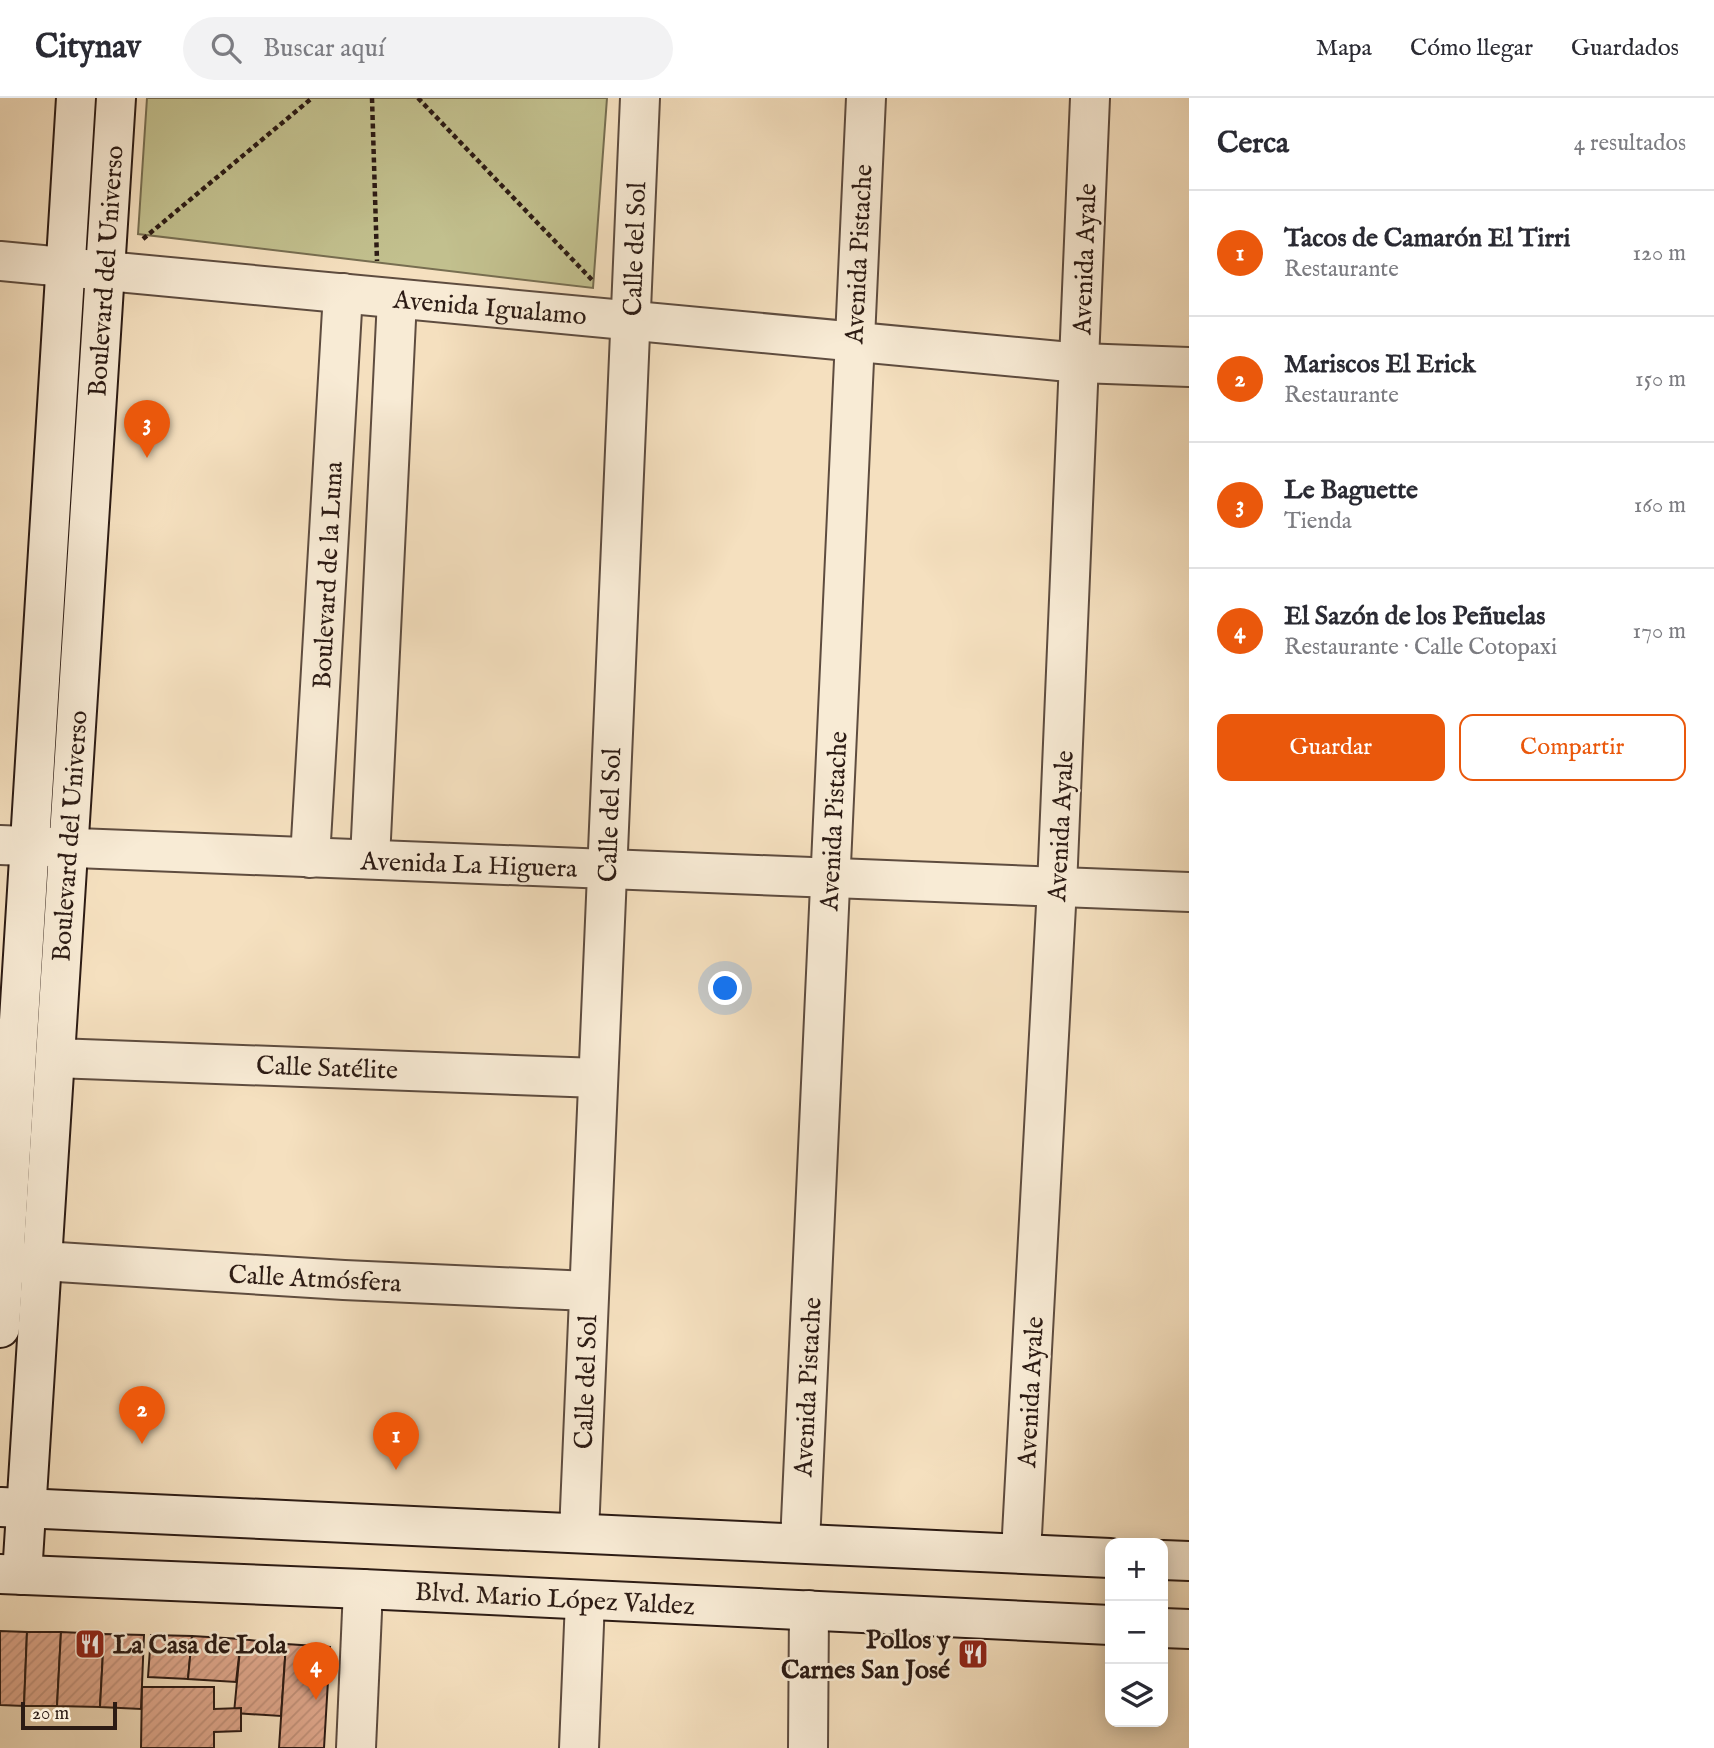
<!DOCTYPE html>
<html lang="es">
<head>
<meta charset="utf-8">
<style>
	body { margin:0; font-family:"IM FELL English",serif; background:#f2f2f3; color:#2b2b33 }
	.controls { position:absolute; right:21px; bottom:21px; display:grid; overflow:hidden; border-radius:14px; box-shadow:0 4px 18px #0003 }
	.controls button { width:63px; height:63px; display:grid; place-items:center; padding:0; border:0; border-bottom:2px solid #e1e1e2; background:#fff; color:#2b2b33; font:35px sans-serif }
	.scale { position:absolute; left:21px; bottom:18px; width:96px; box-sizing:border-box; padding-left:7px; border:4px solid #2c1b14; border-top:0; font-size:19px; line-height:24px; white-space:nowrap; color:#2c1b14; -webkit-text-stroke:5px #f8ebd5; paint-order:stroke }
	.you { position:absolute; left:726px; top:891px; width:24px; height:24px; margin:-18px; border:5px solid #fff; border-radius:50%; background:#1a73e8; box-shadow:0 0 0 10px #1a73e833 }
	.badge { display:grid; place-items:center; width:46px; height:46px; border-radius:50%; background:#ea580c; color:#fff; font-size:23px; font-weight:700 }
	.pin { position:absolute; translate:-50% -58px; filter:drop-shadow(0 2px 4px #0008) }
	.pin::after { content:''; position:absolute; top:37px; width:24px; height:21px; background:inherit; clip-path:polygon(0 0,100% 0,50% 100%) }
	.list { margin:0; padding:0; list-style:none }
	h2 { display:flex; justify-content:space-between; align-items:center; height:91px; margin:0; padding:0 28px; font-size:30px }
	h2 small { font-size:23px; font-weight:400; color:#7c7c81 }
	.list li { display:grid; grid-template-columns:46px 1fr auto; gap:21px; align-items:center; box-sizing:border-box; height:126px; padding:0 28px; border-top:2px solid #e1e1e2 }
	.list b { display:block; font-size:26px; white-space:nowrap }
	.list p { margin:0; font-size:23px; white-space:nowrap; color:#7c7c81 }
	.list em { font-size:23px; font-style:normal; color:#7c7c81 }
	.actions { display:flex; gap:14px; padding:21px 28px }
	.actions a { flex:1; padding:16px 0; border:2px solid #ea580c; border-radius:14px; text-align:center; font-size:24px; color:#ea580c }
	.actions .main { background:#ea580c; color:#fff }
	.icon { flex:none; width:38px; height:38px; fill:none; stroke:currentColor; stroke-width:2; stroke-linecap:round; stroke-linejoin:round }
	.map { position:relative; flex:none; width:1189px; height:1650px; overflow:hidden }
	header { display:flex; align-items:center; gap:42px; box-sizing:border-box; height:98px; padding:0 35px; background:#fff; border-bottom:2px solid #e1e1e2 }
	header strong { font-size:33px }
	nav { display:flex; gap:38px; margin-inline-start:auto; font-size:24px }
	.search { width:490px; height:63px; background:#f2f2f3; display:flex; align-items:center; gap:18px; box-sizing:border-box; padding:0 24px; border-radius:38px; color:#7c7c81; font-size:26px }
	main { display:flex }
	aside { flex:1; background:#fff }
	.map>svg:first-child { display:block }
	.green { fill:#c2c08e; stroke:#776e51; stroke-width:2 }
	.building { fill:url(#building-hatch); stroke:#2c1b14; stroke-width:2 }
	.lines { fill:none; stroke-linecap:round; stroke-linejoin:round }
	.street-casing { stroke:#5e4c3f; stroke-width:42 }
	.secondary-casing { stroke:#2c1b14; stroke-width:42 }
	.path { stroke:#2c1b14; stroke-width:4.5; stroke-dasharray:5 3.5; stroke-linecap:butt }
	.street { stroke:#f8ebd5; stroke-width:38 }
	.secondary { stroke:#f8ebd5; stroke-width:38 }
	.labels { text-anchor:middle; stroke-width:5; stroke-linejoin:round; paint-order:stroke }
	.street-label { font-size:26px; fill:#2c1b14; stroke:#f8ebd5 }
	.poi-label { font-size:26px; font-weight:bold; fill:#2c1b14; stroke:#f8ebd5; text-anchor:end }
</style>
</head>
<body>
<header>
<strong>Citynav</strong>
<div class="search"><svg class="icon" aria-label="search" viewBox="0 0 24 24"><circle cx="10" cy="10" r="6"/><path d="M15 15l6 6"/></svg>Buscar aquí</div>
<nav><a>Mapa</a><a>Cómo llegar</a><a>Guardados</a></nav>
</header>
<main>
<div class="map">
<svg width="1189" height="1650" viewBox="0 0 1189 1650">
	<defs>
		<pattern id="building-hatch" width="6" height="6" patternUnits="userSpaceOnUse" patternTransform="scale(1.75)"><rect width="6" height="6" fill="#e0a88d"/><path d="M-1 1l2-2M0 6l6-6M5 7l2-2" fill="none" stroke="#c09079"/></pattern>
	</defs>
	<rect width="100%" height="100%" fill="#f5e0bf"/>
	<filter id="stains"><feTurbulence type="fractalNoise" baseFrequency=".00286" numOctaves="4"/><feColorMatrix values="0 0 0 0 .2 0 0 0 0 .09 0 0 0 0 .02 0 0 0 .5 -.17"/></filter>
	<radialGradient id="worn" r=".72"><stop offset=".6" stop-color="#630" stop-opacity="0"/><stop offset="1" stop-color="#630" stop-opacity=".3"/></radialGradient>
	<path class="green" d="M147,0h460l-14,190 -455,-54z"/>
	<g class="building">
		<path d="M0,1533l27,1 -3,74 -24,-1z"/>
		<path d="M27,1534h34l-4,74h-33z"/>
		<path d="M61,1534l43,2 -4,73 -43,-1z"/>
		<path d="M104,1536l40,1 -3,74 -41,-2z"/>
		<path d="M151,1537l41,1 -4,43 -40,-2z"/>
		<path d="M192,1538l49,3 -5,43 -48,-3z"/>
		<path d="M241,1541l45,5 -5,72 -47,-3z"/>
		<path d="M286,1546l44,3 -6,101h-45z"/>
		<path d="M142,1589h72v22l27,-1v23l-27,1v16h-73z"/>
	</g>
	<g class="lines">
		<g class="street-casing">
			<g id="street">
				<path d="M0,163l1080,102 109,4"/>
				<path d="M0,747l1189,47"/>
				<path d="M310,760l33,-565"/>
				<path d="M370,761l27,-560"/>
				<path d="M55,960l543,20"/>
				<path d="M8,1167l34,-4 302,19 245,11"/>
				<path d="M579,1435l61,-1435"/>
				<path d="M800,1445l66,-1445"/>
				<path d="M1021,1455l36,-666 33,-789"/>
				<path d="M356,1650l7,-159"/>
				<path d="M579,1650l6,-148"/>
				<path d="M808,1650l1,-138"/>
			</g>
		</g>
		<g class="secondary-casing">
			<g id="secondary">
				<path d="M0,1230l76,-1230"/>
				<path d="M1,1409l1109,51"/>
				<path d="M1163,1462l26,1"/>
				<path d="M0,1476l363,15 747,36"/>
				<path d="M22,1477l94,-1477"/>
				<path d="M1163,1530l26,1"/>
			</g>
		</g>
		<g class="path">
			<path d="M372,0l5,163"/>
			<path d="M418,0l176,184"/>
			<path d="M143,141l169,-141"/>
		</g>
		<use href="#street" class="street"/>
		<use href="#secondary" class="secondary"/>
	</g>
	<defs>
		<g id="restaurant-square" transform="scale(1.575)"><rect x="-9" y="-9" width="18" height="18" rx="4" fill="#8f2418" stroke="#f8ebd5"/><path d="M-5-6h1v4h1v-4h1v4h1v-4h1v5L-1.5 .5V6h-2V.5L-5-1ZM5-6V6H3V1.5H1.5Q1.5-4 5-6Z" fill="#fff"/></g>
	</defs>
	<g fill-rule="evenodd">
		<use href="#restaurant-square" x="90" y="1546"/>
		<use href="#restaurant-square" x="973" y="1556"/>
	</g>
	<g class="labels">
		<g class="street-label">
			<text transform="translate(634 151) rotate(-88)" y="9">Calle del Sol</text>
			<text transform="translate(858 156) rotate(-87)" y="9">Avenida Pistache</text>
			<text transform="translate(1084 161) rotate(-88)" y="9">Avenida Ayale</text>
			<text transform="translate(105 173) rotate(-86)" y="9">Boulevard del Universo</text>
			<text transform="translate(490 209) rotate(5)" y="9">Avenida Igualamo</text>
			<text transform="translate(327 477) rotate(-87)" y="9">Boulevard de la Luna</text>
			<text transform="translate(609 717) rotate(-88)" y="9">Calle del Sol</text>
			<text transform="translate(833 723) rotate(-87)" y="9">Avenida Pistache</text>
			<text transform="translate(1060 728) rotate(-87)" y="9">Avenida Ayale</text>
			<text transform="translate(69 738) rotate(-86)" y="9">Boulevard del Universo</text>
			<text transform="translate(469 766) rotate(2)" y="9">Avenida La Higuera</text>
			<text transform="translate(327 969) rotate(2)" y="9">Calle Satélite</text>
			<text transform="translate(315 1180) rotate(3)" y="9">Calle Atmósfera</text>
			<text transform="translate(585 1284) rotate(-88)" y="9">Calle del Sol</text>
			<text transform="translate(807 1289) rotate(-87)" y="9">Avenida Pistache</text>
			<text transform="translate(1030 1294) rotate(-87)" y="9">Avenida Ayale</text>
			<text transform="translate(555 1500) rotate(3)" y="9">Blvd. Mario López Valdez</text>
		</g>
		<g class="poi-label">
			<text x="950" y="1550">Pollos y<tspan x="950" dy="30">Carnes San José</tspan></text>
			<text x="113" y="1555" text-anchor="start">La Casa de Lola</text>
		</g>
	</g>
	<rect width="100%" height="100%" filter="url(#stains)"/>
	<rect width="100%" height="100%" fill="url(#worn)"/>
</svg>
<div class="controls">
<button>+</button>
<button>−</button>
<button><svg class="icon" aria-label="layers" viewBox="0 0 24 24"><path d="M12 4l9 5-9 5-9-5zM3 14l9 5 9-5"/></svg></button>
</div>
<div class="scale">20 m</div>
<div class="you"></div>
<div class="pin badge" style="left:396px;top:1372px">1</div>
<div class="pin badge" style="left:142px;top:1346px">2</div>
<div class="pin badge" style="left:147px;top:360px">3</div>
<div class="pin badge" style="left:316px;top:1602px">4</div>
</div>
<aside>
<h2>Cerca<small>4 resultados</small></h2>
<ul class="list">
<li><span class="badge">1</span><div><b>Tacos de Camarón El Tirri</b><p>Restaurante</p></div><em>120 m</em></li>
<li><span class="badge">2</span><div><b>Mariscos El Erick</b><p>Restaurante</p></div><em>150 m</em></li>
<li><span class="badge">3</span><div><b>Le Baguette</b><p>Tienda</p></div><em>160 m</em></li>
<li><span class="badge">4</span><div><b>El Sazón de los Peñuelas</b><p>Restaurante · Calle Cotopaxi</p></div><em>170 m</em></li>
</ul>
<div class="actions"><a class="main">Guardar</a><a>Compartir</a></div>
</aside>
</main>
</body>
</html>
